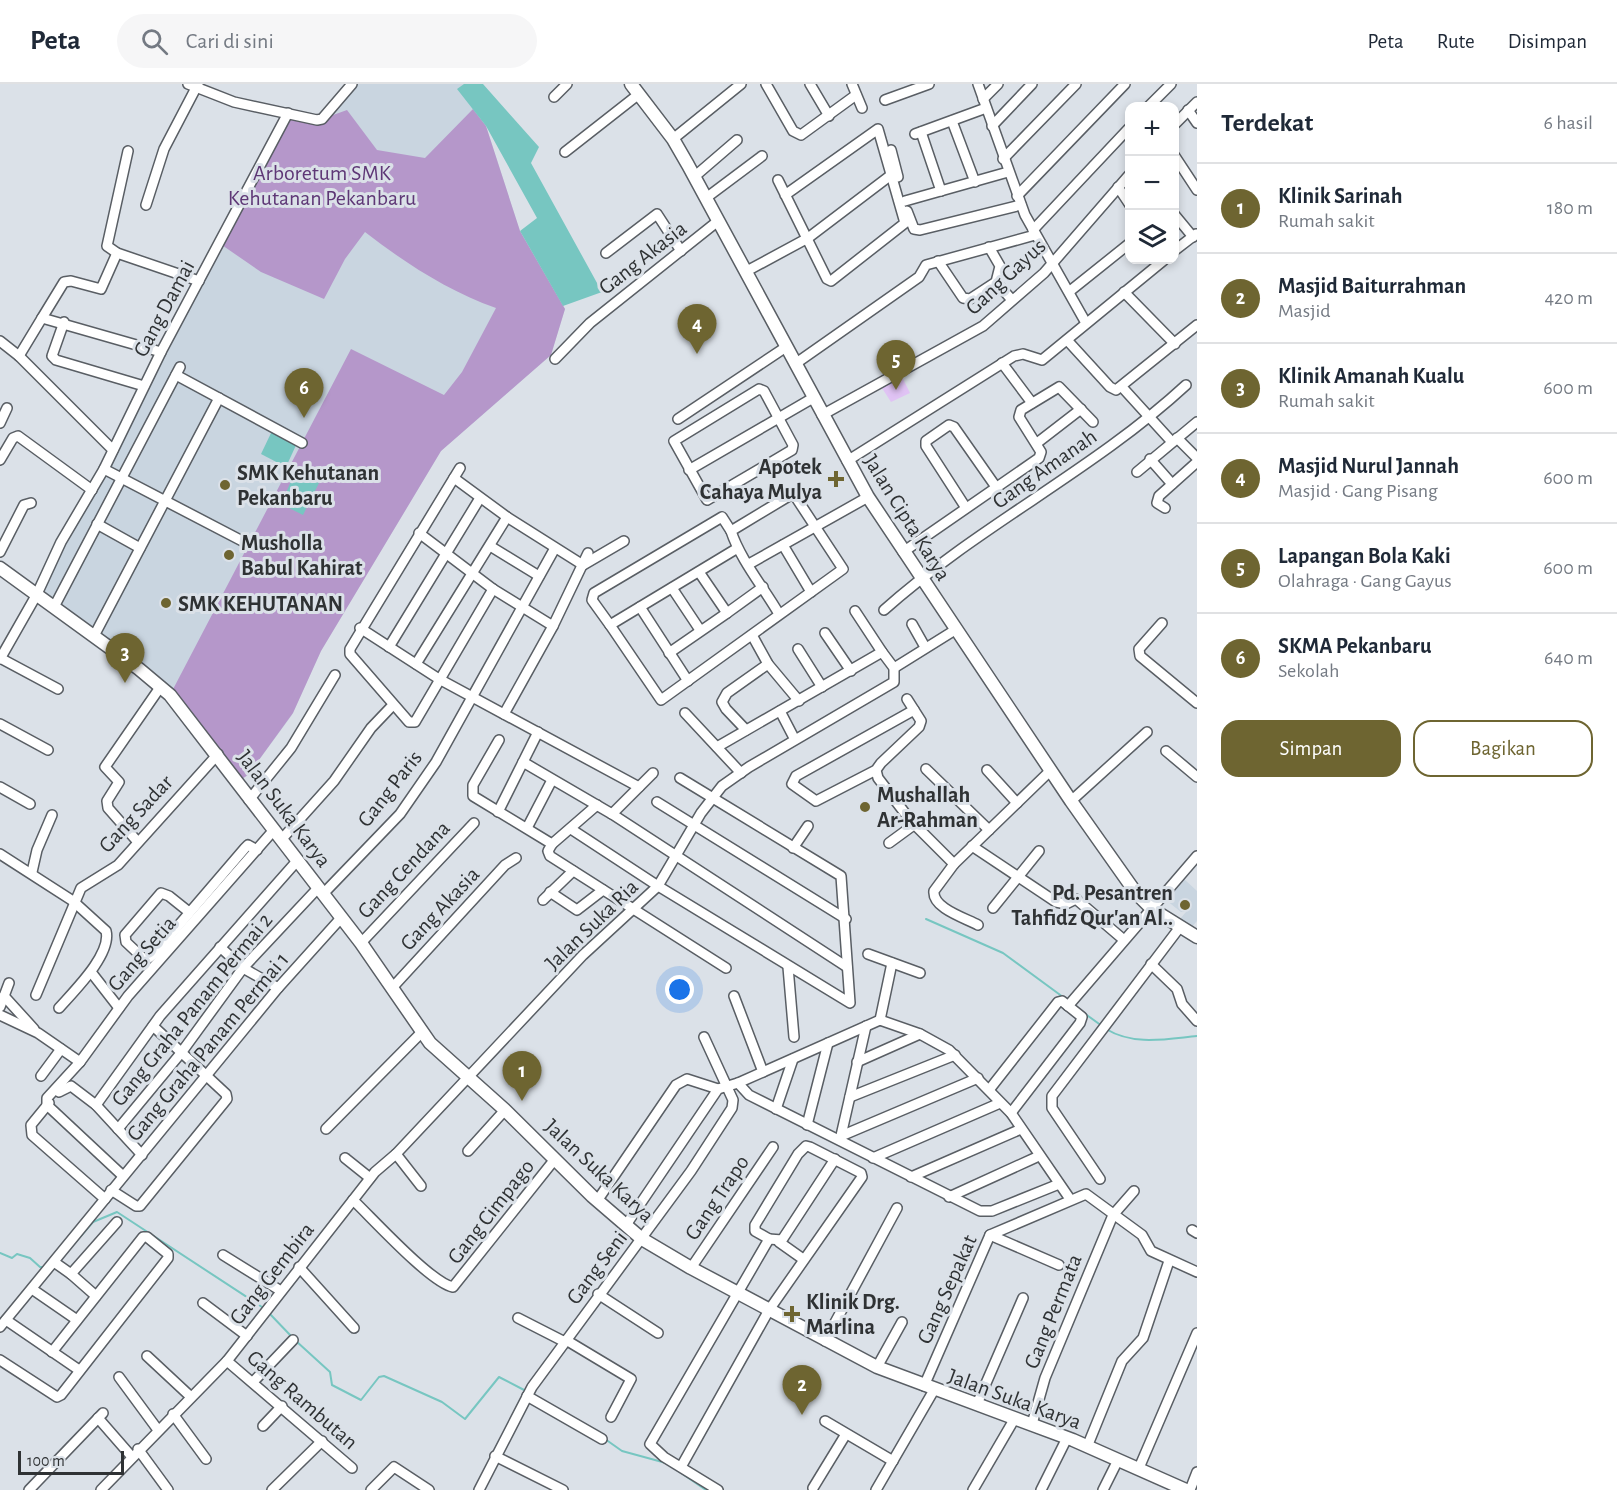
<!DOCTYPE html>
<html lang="id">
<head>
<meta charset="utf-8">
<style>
	body { margin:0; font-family:"Alegreya Sans",sans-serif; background:#f6f6f7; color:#1f2937 }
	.controls { position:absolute; right:18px; top:18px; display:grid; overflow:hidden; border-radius:12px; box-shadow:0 3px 9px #0003 }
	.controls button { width:54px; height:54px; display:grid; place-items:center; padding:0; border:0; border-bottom:2px solid #e0e1e3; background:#fff; color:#1f2937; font:30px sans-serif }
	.scale { position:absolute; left:18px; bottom:15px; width:106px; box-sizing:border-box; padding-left:6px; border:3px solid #2f3234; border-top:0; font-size:16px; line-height:21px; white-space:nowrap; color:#2f3234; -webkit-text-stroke:4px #dbe1e8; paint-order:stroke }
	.you { position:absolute; left:680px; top:906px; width:21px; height:21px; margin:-15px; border:4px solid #fff; border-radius:50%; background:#1a73e8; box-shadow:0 0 0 9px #1a73e833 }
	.badge { display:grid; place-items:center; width:39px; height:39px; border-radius:50%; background:#6e6531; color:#fff; font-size:20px; font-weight:700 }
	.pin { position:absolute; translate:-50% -50px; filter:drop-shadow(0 2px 3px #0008) }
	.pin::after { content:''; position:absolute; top:32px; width:21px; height:18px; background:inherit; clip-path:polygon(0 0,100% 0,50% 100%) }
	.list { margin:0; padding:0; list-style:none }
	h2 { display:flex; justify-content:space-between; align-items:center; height:78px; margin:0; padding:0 24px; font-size:26px }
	h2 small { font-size:20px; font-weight:400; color:#747a83 }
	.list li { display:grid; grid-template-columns:39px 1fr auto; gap:18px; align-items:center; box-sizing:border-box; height:90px; padding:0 24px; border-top:2px solid #e0e1e3 }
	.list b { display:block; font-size:22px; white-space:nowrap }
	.list p { margin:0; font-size:20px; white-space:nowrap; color:#747a83 }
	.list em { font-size:20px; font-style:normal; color:#747a83 }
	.actions { display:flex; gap:12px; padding:18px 24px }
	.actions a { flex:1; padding:14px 0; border:2px solid #6e6531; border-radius:18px; text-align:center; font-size:21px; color:#6e6531 }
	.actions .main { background:#6e6531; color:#fff }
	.icon { flex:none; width:33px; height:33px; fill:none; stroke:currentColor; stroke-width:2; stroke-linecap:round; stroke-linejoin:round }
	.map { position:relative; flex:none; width:1197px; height:1406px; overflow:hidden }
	header { display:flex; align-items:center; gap:36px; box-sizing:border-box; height:84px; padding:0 30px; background:#fff; border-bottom:2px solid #e0e1e3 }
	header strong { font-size:28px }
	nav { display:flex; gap:33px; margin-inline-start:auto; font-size:21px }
	.search { width:420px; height:54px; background:#f6f6f7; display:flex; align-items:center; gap:15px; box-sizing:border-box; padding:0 21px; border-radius:33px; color:#747a83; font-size:22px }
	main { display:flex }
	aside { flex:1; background:#fff }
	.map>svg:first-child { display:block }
	.built { fill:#c9d5e0 }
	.green { fill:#e0c3f4 }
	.forest { fill:#b597ca }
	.water { fill:#77c6c1 }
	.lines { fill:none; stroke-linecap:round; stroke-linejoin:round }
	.stream { stroke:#77c6c1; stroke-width:2 }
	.minor-casing { stroke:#595e64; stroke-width:12 }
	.major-casing { stroke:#595e64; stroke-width:15 }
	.minor { stroke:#fff; stroke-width:9 }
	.major { stroke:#fff; stroke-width:12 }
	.poi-dot { fill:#6e6531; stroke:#dbe1e8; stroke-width:2 }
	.labels { text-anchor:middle; stroke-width:6; stroke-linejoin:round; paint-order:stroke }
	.park-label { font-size:22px; fill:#5e3776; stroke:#dbe1e8 }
	.street-label { font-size:22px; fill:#2f3234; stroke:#dbe1e8 }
	.poi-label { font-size:22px; font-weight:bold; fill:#2f3234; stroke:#dbe1e8; text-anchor:start }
</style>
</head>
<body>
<header>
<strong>Peta</strong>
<div class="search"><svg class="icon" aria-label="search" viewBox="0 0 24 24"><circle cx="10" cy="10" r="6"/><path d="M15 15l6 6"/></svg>Cari di sini</div>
<nav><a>Peta</a><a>Rute</a><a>Disimpan</a></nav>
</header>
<main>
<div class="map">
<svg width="1197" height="1406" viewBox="0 0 1197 1406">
	<rect width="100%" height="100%" fill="#dbe1e8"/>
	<g class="built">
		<path d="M352,0h114l7,25 13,17 34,105 45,78 -14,46 -110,96 -120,200 -29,64 -44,60 -11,7 -67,-87 -133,-101 227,-437 54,-33z"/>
		<path d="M1184,795l13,12v30l-5,6 -12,-8 6,-7h-5l-15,-12z"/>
	</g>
	<path class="green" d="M902,293l8,16 -19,9 -9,-14z"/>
	<path class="forest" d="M473,25l13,17 34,105 45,78 -14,46 -110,96 -120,200 -28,62 -45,62 -11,7 -67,-87 181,-346 93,46 18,-23 34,-64c-48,-17 -91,-45 -131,-76l-20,27 -21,40 -63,-27 -42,-29 69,-130 34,6 25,-9 30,40 48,8z"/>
	<g class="water">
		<path d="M464,0h19l56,63 -8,16 71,129 -39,14 -43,-75 17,-13 -51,-92 -29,-37z"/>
		<path d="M272,347l25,12 -11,24 -25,-13z"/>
		<path d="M296,386l23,13 -16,32 -22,-11z"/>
	</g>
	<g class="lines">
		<g class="stream">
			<path d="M926,835l77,34 60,44"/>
			<path d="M1084,929l18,13"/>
			<path d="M1106,945c28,17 60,10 91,7"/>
			<path d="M72,1162l21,-24 24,-10 145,95"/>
			<path d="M0,1169l12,5 5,-4 13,4 10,9h5"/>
			<path d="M269,1229l23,24"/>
			<path d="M296,1257l34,31 2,13 29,15 18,-23 5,-1 58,26 23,17 34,-42 27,14"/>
			<path d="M605,1355l17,12 44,12"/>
			<path d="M671,1382l35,24"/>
		</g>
		<g class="minor-casing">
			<g id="minor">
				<path d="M188,0l46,18 83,18 5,-1 30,-35"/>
				<path d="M766,0l27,47 8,4 55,-40"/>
				<path d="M810,0l19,32"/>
				<path d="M852,0l10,24"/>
				<path d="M978,0l47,131 61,108"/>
				<path d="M554,13l13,-13"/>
				<path d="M983,15l15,-15"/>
				<path d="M885,16l44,-16"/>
				<path d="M1149,22l22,-22"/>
				<path d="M1188,26l9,13"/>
				<path d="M952,37l23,61"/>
				<path d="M1174,41l23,-23"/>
				<path d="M992,42l40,-42"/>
				<path d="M921,48l20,59"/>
				<path d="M915,50l71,-26"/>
				<path d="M673,55l68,-55"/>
				<path d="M891,66l7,27"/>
				<path d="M128,67l-21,95 10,7 82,28"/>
				<path d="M565,68l74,-58"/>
				<path d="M1174,71l23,35"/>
				<path d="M1003,75l73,-75"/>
				<path d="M694,93l43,-37"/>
				<path d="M778,96c16,33 33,66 49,99l4,2 74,-58 -27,-94 -93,66"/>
				<path d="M1118,103l12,18"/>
				<path d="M1017,112l108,-112"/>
				<path d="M706,114l56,-42"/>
				<path d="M905,117l103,-29"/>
				<path d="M146,121l18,-56 34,-65"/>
				<path d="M907,127l7,18 6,1 101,-25"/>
				<path d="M1174,130l19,23"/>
				<path d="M1033,146l97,-103"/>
				<path d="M1174,167l22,-17"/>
				<path d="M606,169l51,-39 24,37"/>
				<path d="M938,177l25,37 7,1 26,-17 4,-16 -11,-19"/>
				<path d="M745,188l63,-34 83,-63"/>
				<path d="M996,198l16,18"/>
				<path d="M1070,207l60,-48"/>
				<path d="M1124,208l51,52"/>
				<path d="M42,234l22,-36 7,-1 30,8 16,-36"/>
				<path d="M64,238l-12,34 4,4 88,26"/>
				<path d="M1067,256l43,47 6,3 81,-65"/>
				<path d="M0,257l19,15 94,94"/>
				<path d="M19,272l23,-38 119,34"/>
				<path d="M555,275l35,-36 128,-102"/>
				<path d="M1002,279l30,40"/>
				<path d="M795,280l124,-87 7,-12 109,-30"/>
				<path d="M176,291l126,68"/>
				<path d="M1122,303l50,55"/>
				<path d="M759,305l5,2 29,54 -1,5 -85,50 -33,-59z"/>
				<path d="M822,331l161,-89 61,-53 86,-99"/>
				<path d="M678,335l108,-72"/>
				<path d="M0,339l7,-15"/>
				<path d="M1177,354l20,20"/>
				<path d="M1037,359l44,-34"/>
				<path d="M1150,375l22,25"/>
				<path d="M0,376l13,-22 5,-2 74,54"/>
				<path d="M847,377l167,-105 9,-2 19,6 122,-100"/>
				<path d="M460,384l-110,181v5l59,68h6l78,-133"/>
				<path d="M104,385l144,75"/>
				<path d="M689,386l124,-72"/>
				<path d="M1137,388l60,-50"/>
				<path d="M454,394l53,39 76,48 41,-24"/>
				<path d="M966,424l-40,-62v-5l23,-16 5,2 42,60"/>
				<path d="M1165,424l-8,-5 2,-7 38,-34"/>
				<path d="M97,440l43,24"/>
				<path d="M419,449l74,56 60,37"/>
				<path d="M783,461l28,47"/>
				<path d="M490,462l49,30"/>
				<path d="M736,465l-126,76 51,75 182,-131 -48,-73h-6l-58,35c9,28 33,57 48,83"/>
				<path d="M0,468l24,-47 7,-2"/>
				<path d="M903,468l136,-94 2,-6 -22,-35 2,-7 38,-23 34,35"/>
				<path d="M749,480l119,-67"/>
				<path d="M699,488l28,41 36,-26"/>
				<path d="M672,504l28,42"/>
				<path d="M54,523l126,-240"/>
				<path d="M640,523l48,74"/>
				<path d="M884,526c94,-84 210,-140 302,-225"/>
				<path d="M855,527l27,41"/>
				<path d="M1162,539l-23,26 1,7 57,47"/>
				<path d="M912,540l13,23"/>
				<path d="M610,541l-18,-25 2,-7 128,-76 9,14"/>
				<path d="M360,544l79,51 200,108"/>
				<path d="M825,549l26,38"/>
				<path d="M752,551l16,29 31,37"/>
				<path d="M94,552l125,-238"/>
				<path d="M389,563l91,-149"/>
				<path d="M798,565l24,38"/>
				<path d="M669,569l58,-40"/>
				<path d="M0,574l58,31"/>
				<path d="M0,575l37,-65 24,-52 43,-73 57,-117 127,-239"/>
				<path d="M416,580l91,-147"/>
				<path d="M894,584l61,-38"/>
				<path d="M907,615l7,11"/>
				<path d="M780,627l13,25"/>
				<path d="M685,629l56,60"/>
				<path d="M504,630l49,-88 35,-73"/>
				<path d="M0,640l48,26"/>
				<path d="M746,646l-20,-21 -4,-7 5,-9 41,-29"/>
				<path d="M499,656l-26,45v11l79,48 45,-39"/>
				<path d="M1166,667l31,26"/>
				<path d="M523,678l89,52 235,153"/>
				<path d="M926,685l63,61"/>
				<path d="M876,686l-60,31 -24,-17 4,-8 118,-66 7,11 -2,6 -38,36 -5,7 2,8 33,43 43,43"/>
				<path d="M987,686l30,33"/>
				<path d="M0,703l30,17"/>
				<path d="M249,716l42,-52 44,-73"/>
				<path d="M1071,717l76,-69"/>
				<path d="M657,718l189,117"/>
				<path d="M498,728l40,-80"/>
				<path d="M612,730l41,-41"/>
				<path d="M527,744l25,-48"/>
				<path d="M571,745l87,57 192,117 -9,-127 -161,-98"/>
				<path d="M281,756l53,-59 37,-53 21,-22"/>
				<path d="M137,757l-29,-33 -1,-7 12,-19 -14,-15 56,-81"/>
				<path d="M889,759l26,-19"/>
				<path d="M552,760l-4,7 2,5 176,112"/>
				<path d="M972,762l84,56 10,2 10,-5 48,41"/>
				<path d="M793,764l15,-22"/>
				<path d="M0,770l73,47 33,30c6,23 -32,60 -47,77"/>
				<path d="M32,788l5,-22 15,-35"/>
				<path d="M550,808l27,18 26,-20"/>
				<path d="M323,810l77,-80 36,-52 119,-214"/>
				<path d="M543,816l30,-29"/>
				<path d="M993,824l46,-57"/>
				<path d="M189,828l-20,-16 -8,-3 -36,42 1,7 17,16h6l6,-5 90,-105 3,-3 9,5"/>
				<path d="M978,841c-13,-7 -46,-17 -44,-34l20,-27 96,-93"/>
				<path d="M361,859l113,-120"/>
				<path d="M220,863l23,21 35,20"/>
				<path d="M868,870l52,19"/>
				<path d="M1151,880l26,25 5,15 15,17"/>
				<path d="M788,883l6,70"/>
				<path d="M91,888l28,36"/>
				<path d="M392,904l113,-123 11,-7"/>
				<path d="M36,911l45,-107 37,-23 100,-111"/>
				<path d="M4,912l30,33"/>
				<path d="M734,912l29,76"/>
				<path d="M1068,922l129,-150"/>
				<path d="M0,923l9,-24"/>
				<path d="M0,931l38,18 42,29"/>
				<path d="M880,936l12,-57"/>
				<path d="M857,978l63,-28"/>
				<path d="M41,992l20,-27"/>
				<path d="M738,999l11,12 231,116h12l67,-27"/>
				<path d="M989,1006l69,-88 4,-1 20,16 -2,6 -69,90"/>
				<path d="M59,1008l12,-6 25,19 46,50"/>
				<path d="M850,1013l105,-42"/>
				<path d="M49,1019l-18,22 1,10 73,64"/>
				<path d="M96,1021l64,-89 137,-155"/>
				<path d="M776,1025l17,-50"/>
				<path d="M807,1041l21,-82"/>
				<path d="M118,1045l63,-76 62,-85 75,-80"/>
				<path d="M326,1045l96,-97"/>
				<path d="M841,1052l137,-58"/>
				<path d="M840,1056l26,-114"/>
				<path d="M468,1067l37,-41"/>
				<path d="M396,1070l25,32"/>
				<path d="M345,1074l25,20"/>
				<path d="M873,1074l127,-55"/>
				<path d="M123,1092l-76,-71v-7l33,-36 48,-66 145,-165"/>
				<path d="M911,1093l110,-48"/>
				<path d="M1100,1095l-48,-71v-12l128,-169"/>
				<path d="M111,1106l25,16h4l87,-107 -1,-5 -73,-68"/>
				<path d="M949,1113l90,-41"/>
				<path d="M353,1116c19,18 78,83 100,87l102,-128"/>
				<path d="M597,1117l79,-116 11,-6 31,10"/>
				<path d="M626,1141l92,-136 20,-6 142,-63 40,14 29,16 62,63 59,86"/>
				<path d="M1192,1146l5,3"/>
				<path d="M990,1151l69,30"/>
				<path d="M769,1155l13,1 53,-81"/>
				<path d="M779,1158l24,17"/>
				<path d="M223,1171l58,36"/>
				<path d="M54,1178l17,12 46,-52"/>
				<path d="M299,1183l55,61"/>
				<path d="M691,1184l82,-121"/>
				<path d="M71,1190l25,22"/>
				<path d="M32,1205l45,31"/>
				<path d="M598,1210l60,39"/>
				<path d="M203,1219l44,33"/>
				<path d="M518,1234l47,24"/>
				<path d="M6,1236l73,50"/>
				<path d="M0,1243l278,-339 63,-70"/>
				<path d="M566,1256l65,39 -20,38"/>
				<path d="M825,1257l72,-133"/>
				<path d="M147,1272l44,41"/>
				<path d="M0,1276l57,37 4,-2 107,-137v-4l-21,-17h-4l-91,115"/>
				<path d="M227,1277l125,107"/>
				<path d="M877,1283l25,-45"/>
				<path d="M119,1293l39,53"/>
				<path d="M253,1298l40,-42"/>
				<path d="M924,1302l66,-151 96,-41 56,41 9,16 46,21"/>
				<path d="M527,1312l75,43"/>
				<path d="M977,1320l46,-106"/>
				<path d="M173,1330l33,45"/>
				<path d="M98,1334l34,39"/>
				<path d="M825,1337l68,40"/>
				<path d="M1032,1340l13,-46 68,-163 21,-24"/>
				<path d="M263,1342l19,-20"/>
				<path d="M1087,1363l35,-86 21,-23 26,-77"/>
				<path d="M138,1365l30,41"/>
				<path d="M495,1372l68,34"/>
				<path d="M681,1383l88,-157 93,-133 -1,-4 -51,-26 -4,-1 -8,8 -43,71v6l14,8 -119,205 14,13 54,33"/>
				<path d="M1139,1384l58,-135"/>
				<path d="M813,1404l33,-54"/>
				<path d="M29,1406l74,-77"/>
				<path d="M101,1406l126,-129 148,-189 21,-18 187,-199 75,-69 43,-73 21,-27 27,-19 145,-85v-14l-12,-16 -165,95"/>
				<path d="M272,1406l50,-49"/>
				<path d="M371,1406l23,-23 35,23"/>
				<path d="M479,1406l53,-103 159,-216 41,-63 1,-8 -29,-63"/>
				<path d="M876,1406l58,-100"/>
				<path d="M973,1406l42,-72"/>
				<path d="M1041,1406l26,-52"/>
				<path d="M1103,1406l15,-30"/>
				<path d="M1190,1406l7,-18"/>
			</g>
		</g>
		<g class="major-casing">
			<g id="major">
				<path d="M631,0l42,55 15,26 180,332 203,304 65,92 16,16 45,28"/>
				<path d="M0,484l139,101 31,26 191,248 69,100 75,67 87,86 50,43 49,29 186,99 196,73 113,50"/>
			</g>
		</g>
		<use href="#minor" class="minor"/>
		<use href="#major" class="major"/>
	</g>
	<g class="poi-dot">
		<path d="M833 386h6v6h6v6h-6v6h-6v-6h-6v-6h6z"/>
		<circle cx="225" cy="401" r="6"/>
		<circle cx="229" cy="471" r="6"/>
		<circle cx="166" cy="519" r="6"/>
		<circle cx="865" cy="723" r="6"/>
		<circle cx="1185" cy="821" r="6"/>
		<path d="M789 1221h6v6h6v6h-6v6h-6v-6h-6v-6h6z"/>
	</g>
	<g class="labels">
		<g class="park-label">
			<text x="322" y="96">Arboretum SMK<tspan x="322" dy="25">Kehutanan Pekanbaru</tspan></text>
		</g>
		<g class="street-label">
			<text transform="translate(642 173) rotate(-38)" y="8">Gang Akasia</text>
			<text transform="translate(1005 192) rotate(-43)" y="8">Gang Gayus</text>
			<text transform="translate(163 224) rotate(-62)" y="8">Gang Damai</text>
			<text transform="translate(1044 384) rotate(-35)" y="8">Gang Amanah</text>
			<text transform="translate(908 433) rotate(58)" y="8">Jalan Cipta Karya</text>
			<text transform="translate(389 704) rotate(-52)" y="8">Gang Paris</text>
			<text transform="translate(285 724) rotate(53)" y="8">Jalan Suka Karya</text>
			<text transform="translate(135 729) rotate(-47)" y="8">Gang Sadar</text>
			<text transform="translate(403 785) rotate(-47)" y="8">Gang Cendana</text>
			<text transform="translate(439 824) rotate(-47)" y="8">Gang Akasia</text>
			<text transform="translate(591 840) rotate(-44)" y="8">Jalan Suka Ria</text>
			<text transform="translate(141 869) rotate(-49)" y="8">Gang Setia</text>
			<text transform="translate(191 925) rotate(-51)" y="8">Gang Graha Panam Permai 2</text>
			<text transform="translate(207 962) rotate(-50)" y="8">Gang Graha Panam Permai 1</text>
			<text transform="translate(600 1086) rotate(43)" y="8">Jalan Suka Karya</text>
			<text transform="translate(716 1113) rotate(-56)" y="8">Gang Trapo</text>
			<text transform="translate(490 1127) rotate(-52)" y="8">Gang Cimpago</text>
			<text transform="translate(596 1183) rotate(-53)" y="8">Gang Seni</text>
			<text transform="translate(271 1189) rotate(-52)" y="8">Gang Gembira</text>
			<text transform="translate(946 1205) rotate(-66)" y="8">Gang Sepakat</text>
			<text transform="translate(1052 1227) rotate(-68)" y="8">Gang Permata</text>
			<text transform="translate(1015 1314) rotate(20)" y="8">Jalan Suka Karya</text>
			<text transform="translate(303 1315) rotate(41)" y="8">Gang Rambutan</text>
		</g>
		<g class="poi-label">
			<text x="822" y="390" text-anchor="end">Apotek<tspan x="822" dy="25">Cahaya Mulya</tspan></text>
			<text x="237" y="396">SMK Kehutanan<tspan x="237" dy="25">Pekanbaru</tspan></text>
			<text x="241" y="466">Musholla<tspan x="241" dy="25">Babul Kahirat</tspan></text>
			<text x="178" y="527">SMK KEHUTANAN</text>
			<text x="877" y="718">Mushallah<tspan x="877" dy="25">Ar-Rahman</tspan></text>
			<text x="1173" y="816" text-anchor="end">Pd. Pesantren<tspan x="1173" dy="25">Tahfidz Qur'an Al..</tspan></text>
			<text x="806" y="1225">Klinik Drg.<tspan x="806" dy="25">Marlina</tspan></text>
		</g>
	</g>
</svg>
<div class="controls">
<button>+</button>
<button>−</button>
<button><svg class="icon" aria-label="layers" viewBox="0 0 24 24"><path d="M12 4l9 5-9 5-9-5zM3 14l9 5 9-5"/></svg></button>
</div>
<div class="scale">100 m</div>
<div class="you"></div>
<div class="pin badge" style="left:522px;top:1017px">1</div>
<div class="pin badge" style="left:802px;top:1331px">2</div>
<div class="pin badge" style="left:125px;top:599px">3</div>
<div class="pin badge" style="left:697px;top:270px">4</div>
<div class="pin badge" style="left:896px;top:306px">5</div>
<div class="pin badge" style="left:304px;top:334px">6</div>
</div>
<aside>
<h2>Terdekat<small>6 hasil</small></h2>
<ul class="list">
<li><span class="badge">1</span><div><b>Klinik Sarinah</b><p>Rumah sakit</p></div><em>180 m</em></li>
<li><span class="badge">2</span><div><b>Masjid Baiturrahman</b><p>Masjid</p></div><em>420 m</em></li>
<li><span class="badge">3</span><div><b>Klinik Amanah Kualu</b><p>Rumah sakit</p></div><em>600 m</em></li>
<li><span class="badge">4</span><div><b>Masjid Nurul Jannah</b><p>Masjid · Gang Pisang</p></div><em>600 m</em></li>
<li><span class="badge">5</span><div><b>Lapangan Bola Kaki</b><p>Olahraga · Gang Gayus</p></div><em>600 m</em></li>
<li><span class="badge">6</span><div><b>SKMA Pekanbaru</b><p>Sekolah</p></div><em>640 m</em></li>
</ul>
<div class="actions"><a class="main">Simpan</a><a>Bagikan</a></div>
</aside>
</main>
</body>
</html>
